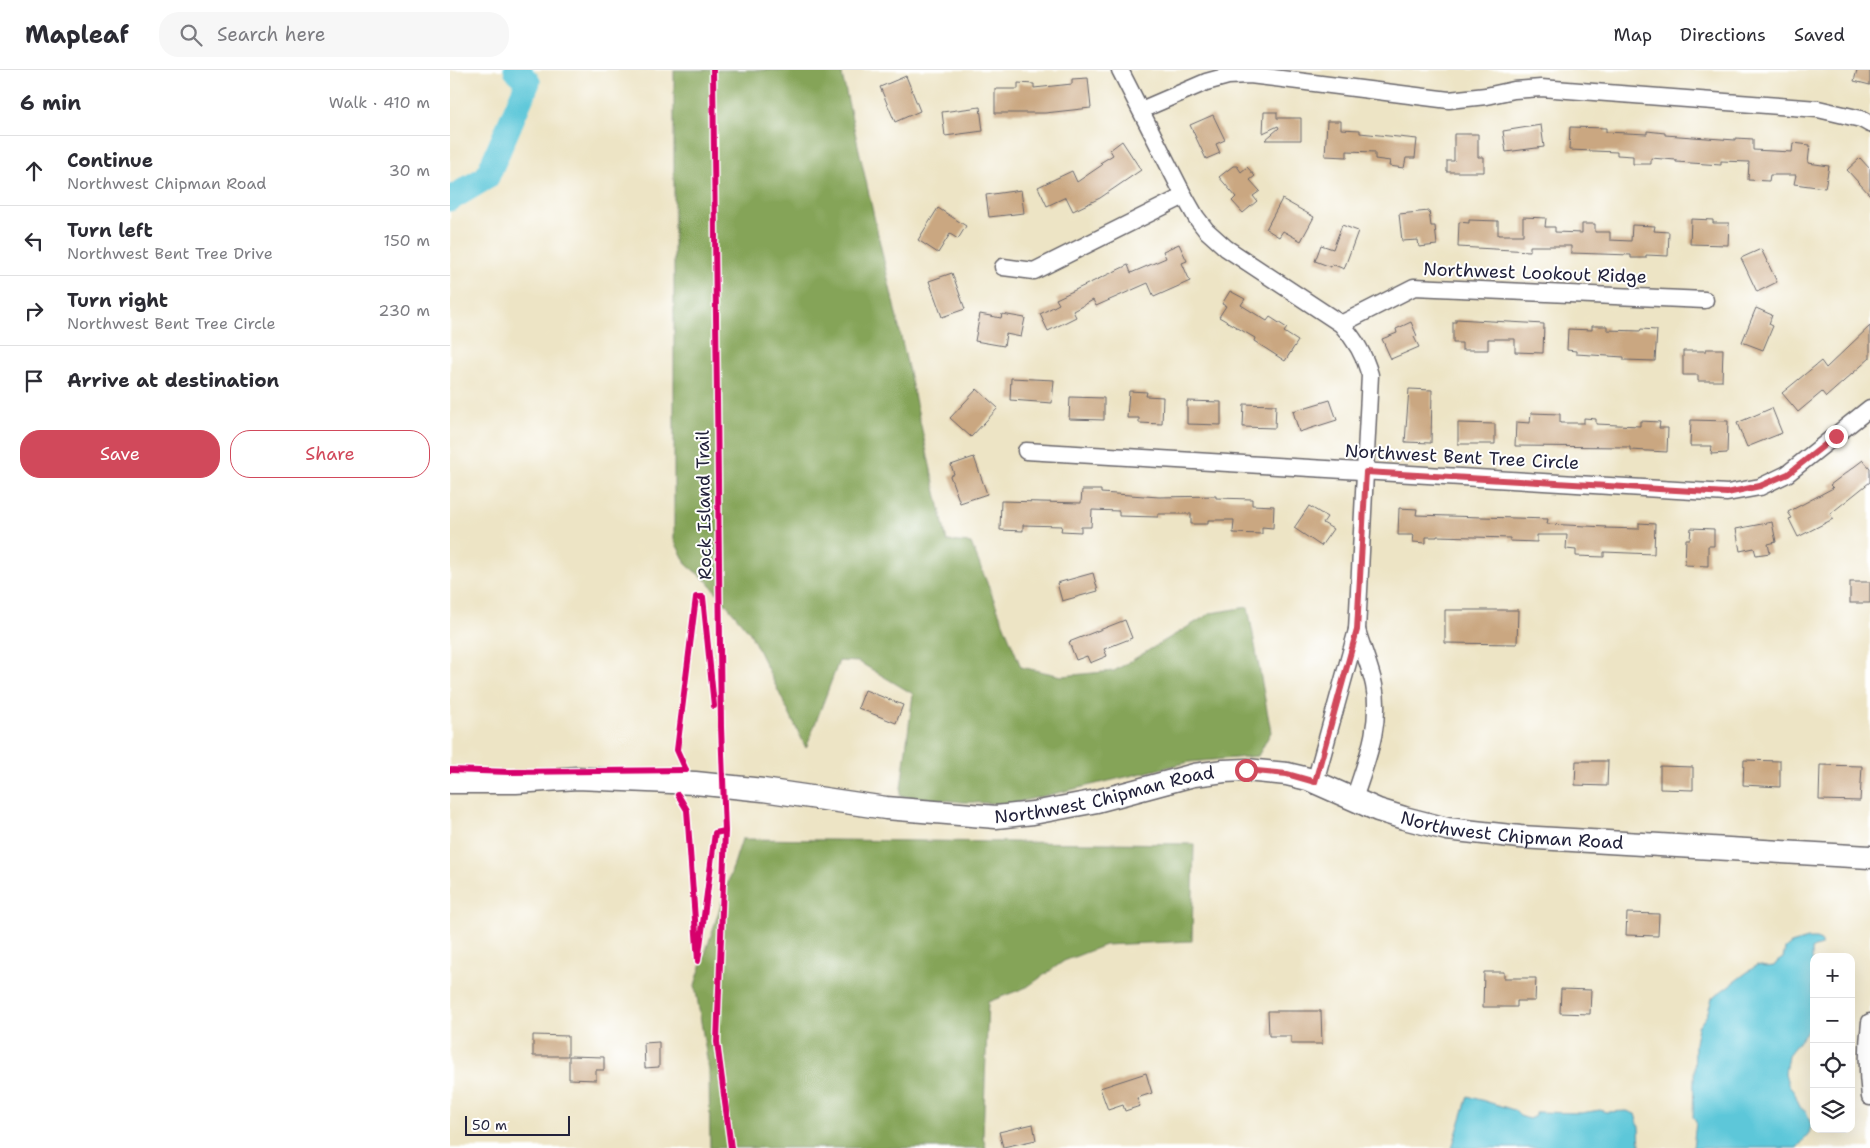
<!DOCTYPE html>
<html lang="en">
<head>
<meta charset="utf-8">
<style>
	body { margin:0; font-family:"Shantell Sans",sans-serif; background:#f7f7f7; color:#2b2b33 }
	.controls { position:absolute; right:15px; bottom:15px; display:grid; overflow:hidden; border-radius:10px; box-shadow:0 5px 20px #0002 }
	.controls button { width:45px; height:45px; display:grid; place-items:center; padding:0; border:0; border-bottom:1px solid #e1e1e2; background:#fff; color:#2b2b33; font:25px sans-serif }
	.scale { position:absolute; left:15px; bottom:12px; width:105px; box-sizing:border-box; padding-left:5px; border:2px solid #22223b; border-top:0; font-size:14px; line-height:18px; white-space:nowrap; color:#22223b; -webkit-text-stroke:4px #fff; paint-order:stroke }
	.stop { position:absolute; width:15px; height:15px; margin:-11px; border:4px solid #d1495b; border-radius:50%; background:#fff }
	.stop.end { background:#d1495b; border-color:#fff; box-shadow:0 1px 5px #0008 }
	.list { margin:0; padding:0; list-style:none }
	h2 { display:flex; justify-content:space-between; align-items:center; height:65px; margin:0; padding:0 20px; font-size:21px }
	h2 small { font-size:16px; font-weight:400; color:#7c7c81 }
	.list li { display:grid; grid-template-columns:32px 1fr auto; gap:15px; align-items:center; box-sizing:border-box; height:70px; padding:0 20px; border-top:1px solid #e1e1e2 }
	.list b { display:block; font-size:19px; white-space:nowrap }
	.list p { margin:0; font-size:16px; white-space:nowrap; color:#7c7c81 }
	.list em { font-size:16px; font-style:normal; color:#7c7c81 }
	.actions { display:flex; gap:10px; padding:15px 20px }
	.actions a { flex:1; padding:11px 0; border:1px solid #d1495b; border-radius:20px; text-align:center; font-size:18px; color:#d1495b }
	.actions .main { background:#d1495b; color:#fff }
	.icon { flex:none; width:28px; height:28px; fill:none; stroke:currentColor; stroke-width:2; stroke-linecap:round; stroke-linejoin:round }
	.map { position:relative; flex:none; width:1420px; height:1078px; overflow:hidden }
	header { display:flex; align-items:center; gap:30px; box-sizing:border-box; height:70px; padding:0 25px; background:#fff; border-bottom:1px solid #e1e1e2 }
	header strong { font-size:24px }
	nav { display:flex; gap:28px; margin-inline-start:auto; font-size:18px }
	.search { width:350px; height:45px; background:#f7f7f7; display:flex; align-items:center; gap:12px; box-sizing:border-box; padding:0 18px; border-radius:20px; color:#7c7c81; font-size:19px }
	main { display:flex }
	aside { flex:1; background:#fff }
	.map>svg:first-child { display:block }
	.forest { fill:#85a458; stroke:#54634a }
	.water { fill:#5dc7d9; stroke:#40748a }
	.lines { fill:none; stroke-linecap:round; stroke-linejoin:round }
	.river { stroke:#5dc7d9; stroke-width:25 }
	.building { fill:#caa781 }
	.minor-casing { stroke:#69666b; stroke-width:19 }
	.secondary-casing { stroke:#69666b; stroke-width:25 }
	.minor { stroke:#fff; stroke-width:16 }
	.secondary { stroke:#fff; stroke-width:22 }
	.cycleway-casing { stroke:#fff; stroke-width:9 }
	.cycleway { stroke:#d6006c; stroke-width:6 }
	.route { stroke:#d1495b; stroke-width:6 }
	.labels { text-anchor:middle; stroke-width:4; stroke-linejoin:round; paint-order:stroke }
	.street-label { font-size:18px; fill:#22223b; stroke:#fff }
</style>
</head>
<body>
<header>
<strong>Mapleaf</strong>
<div class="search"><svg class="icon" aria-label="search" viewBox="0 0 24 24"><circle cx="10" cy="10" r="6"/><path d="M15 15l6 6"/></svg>Search here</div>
<nav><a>Map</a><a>Directions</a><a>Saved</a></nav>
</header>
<main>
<aside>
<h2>6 min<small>Walk · 410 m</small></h2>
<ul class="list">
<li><svg class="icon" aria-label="ahead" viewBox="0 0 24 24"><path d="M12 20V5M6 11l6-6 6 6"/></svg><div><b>Continue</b><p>Northwest Chipman Road</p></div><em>30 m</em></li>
<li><svg class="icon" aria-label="left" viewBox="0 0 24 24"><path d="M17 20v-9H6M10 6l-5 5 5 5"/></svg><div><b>Turn left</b><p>Northwest Bent Tree Drive</p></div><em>150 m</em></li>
<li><svg class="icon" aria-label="right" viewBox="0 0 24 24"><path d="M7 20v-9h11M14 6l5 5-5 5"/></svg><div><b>Turn right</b><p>Northwest Bent Tree Circle</p></div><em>230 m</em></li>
<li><svg class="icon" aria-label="arrive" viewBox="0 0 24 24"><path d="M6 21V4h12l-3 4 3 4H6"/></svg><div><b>Arrive at destination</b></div></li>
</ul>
<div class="actions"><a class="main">Save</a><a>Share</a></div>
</aside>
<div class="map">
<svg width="1420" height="1078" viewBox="0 0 1420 1078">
	<rect width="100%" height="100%" fill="#fff"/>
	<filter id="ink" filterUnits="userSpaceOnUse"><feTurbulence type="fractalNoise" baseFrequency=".02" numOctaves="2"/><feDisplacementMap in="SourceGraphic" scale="10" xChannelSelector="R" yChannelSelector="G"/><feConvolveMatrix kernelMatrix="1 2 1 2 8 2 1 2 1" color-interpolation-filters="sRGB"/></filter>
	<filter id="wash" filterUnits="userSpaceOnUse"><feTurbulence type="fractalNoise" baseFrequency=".0096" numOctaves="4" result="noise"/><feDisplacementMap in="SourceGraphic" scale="20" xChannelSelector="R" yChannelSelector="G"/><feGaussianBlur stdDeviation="1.12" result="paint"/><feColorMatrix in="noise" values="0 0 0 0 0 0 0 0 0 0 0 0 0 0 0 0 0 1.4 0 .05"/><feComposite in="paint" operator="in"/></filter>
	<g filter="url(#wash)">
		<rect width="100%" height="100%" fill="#ede4c5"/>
		<g class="forest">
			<path d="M224,0h167l106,471 24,2 50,124 41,9 52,-5 97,-58 37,-6 23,125 -13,24 -68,6 -180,42 -48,-2 -62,-6 13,-102 -54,-32 -20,-1 -33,87 -56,-115 -42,-51 -21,-17 -13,-25z"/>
			<path d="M292,769l452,5 -2,97 -87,4 -41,16 -37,26 -39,15 -5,135 3,11h-276l-1,-77 -14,-86z"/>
		</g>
		<g class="water">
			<path d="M1358,869h8l5,2v5l-9,3 2,73 -26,33 -3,18 3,11 6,7 6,16 7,6 4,12 -2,9 -12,14h-104l3,-27 -3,-4 2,-74 3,-16 9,-12 5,-17 45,-33 9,2 8,-1 3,-4 6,-4 2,-9 6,-5z"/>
			<path d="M1018,1026l46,14 6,6 9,3 6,-3 2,-4 44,1 19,-3 6,2 21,-1 8,3 4,13 1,21h-188z"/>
		</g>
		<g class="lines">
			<path class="river" d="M0,129l37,-22 41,-95 -12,-12"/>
		</g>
		<g id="blocks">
			<g class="building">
				<path d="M1407,0h13v15l-16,-4z"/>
				<path d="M456,6l14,35 -25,11 -15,-35z"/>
				<path d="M638,8l3,30 -46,5h-50v-24h23v-6l16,1v4l38,-4v-5z"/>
				<path d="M530,37l3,24 -38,5 -3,-24z"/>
				<path d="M814,42h13v6h24v22h-36l14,-12 -1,-2 -15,7z"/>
				<path d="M763,45l12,25 -9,4 4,9 -14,6 -16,-34z"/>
				<path d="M877,51h14v8l19,1v3l57,6 -2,19h-9l-2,10 -15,-2 1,-5 -15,-2v-7l-28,-1v6l-22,-1z"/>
				<path d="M1091,55l3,22 -38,5 -3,-21z"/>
				<path d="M1120,57l36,1v4l41,2v-3l18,2v2l70,5v-2l18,1v11l39,2 1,-9 17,2 -2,18 21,3 -4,22 -31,-4 2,-9h-26l-1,6 -21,-1 1,-18 -28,-1v4l-45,-3v-2l-25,-2v6h-18v-8l-16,-1v-3l-48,-2z"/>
				<path d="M1004,64h24v23h6v15h-37v-11h7z"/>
				<path d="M672,71l19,29 -41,28 -27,13 -7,-14 -19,9 -9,-19 34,-16 5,11 25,-17 -2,-2 13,-8 -3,-5z"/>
				<path d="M1410,88l10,11v26l-23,-25z"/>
				<path d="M783,96h4l4,6 6,-5 8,9 -5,4 10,11 -7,5 4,5 -14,12 -11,-12 4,-4 -17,-20z"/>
				<path d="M571,120l3,23 -35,4 -3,-22z"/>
				<path d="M832,129l32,18 -13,24 -18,-10 -4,6 -13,-8z"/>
				<path d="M488,138l28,18 -8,13 -8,-5 -12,19 -20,-13z"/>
				<path d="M979,141l2,15h4l2,19 -18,2 -1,-7 -16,1 -3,-27z"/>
				<path d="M1073,147l23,1 -1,9h10v5l27,1v-9h13v8h15v8l21,1 1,-16 23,1 -1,5 15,1 -1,24 -22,-1v3h-15v-3l-60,-2v-7h-41v5l-72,-4 1,-25 10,1v-3l29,1v14h25z"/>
				<path d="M1241,149l22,1v3h16l-1,22 -38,-1z"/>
				<path d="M892,155l16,6 -14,38 -12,-5 -1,3 -16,-6 6,-16 12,4z"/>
				<path d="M729,174l8,17 -5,2 8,18 -36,16 -6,-14 -52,23 -3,-6 -20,11 3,6 -28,14 -8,-17 19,-10 -3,-5 72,-34 3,8 35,-15 -3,-7z"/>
				<path d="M1311,179l16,33 -20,10 -16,-34z"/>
				<path d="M502,203l13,36 -23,8 -13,-36z"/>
				<path d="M780,221l15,8 -4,6 26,16 3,-4 17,11 -3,4 14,9 -13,20 -31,-20 1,-3 -36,-21 7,-11 -4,-2z"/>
				<path d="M1306,238l16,7 -3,9 4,2 -10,24 -21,-8z"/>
				<path d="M530,244l21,4 1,-4 23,4 -4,19 -15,-3 -2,12 -29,-5z"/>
				<path d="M1006,249l88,5 -1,29 -28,-1v-13h-27v11h-26v-7h-9v-21h3z"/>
				<path d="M961,252l6,14 -3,1 5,10 -28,12 -9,-20 15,-6 -1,-4z"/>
				<path d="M1142,256h15v4l33,1 1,-2 16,1 -2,31 -31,-1v-3l-48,-3v-3l-9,-1 1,-21 24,1z"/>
				<path d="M1420,256v32l-44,39 -4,-5 -24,20 -16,-19 39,-32 5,7z"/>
				<path d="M1256,279h17l-1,32h-24v-6h-15v-24h23z"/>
				<path d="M561,308l43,2 -2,23 -42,-3z"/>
				<path d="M527,319l21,19 -27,29 -21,-19z"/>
				<path d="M959,319l23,1 -1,53 -26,-1z"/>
				<path d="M679,321l18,1 -1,4 17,1 -1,27 -23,-1v-5h-12z"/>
				<path d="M620,327l34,1v22l-35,-1z"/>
				<path d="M880,330l7,20 -38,12 -6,-21z"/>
				<path d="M737,331l34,1v23l-34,-1z"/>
				<path d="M794,334l32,1 -1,23 -32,-1z"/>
				<path d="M1322,338l10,25 -35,14 -10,-24z"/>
				<path d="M1081,343l29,1v9h24v-5l12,1v5l44,2v-5l20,1 -1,6h9l-1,24 -37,-2v-3l-115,-1 1,-24 14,1z"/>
				<path d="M1241,350l37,1 -1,32 -16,1 1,-8h-22z"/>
				<path d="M1008,353l37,1v20h-37z"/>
				<path d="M524,387l13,37 -27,9 -10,-27 4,-2 -3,-9z"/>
				<path d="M1413,390l7,8v14l-40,32 3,5 -35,18 -9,-18 3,-1 -4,-6 45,-24 -3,-3z"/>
				<path d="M632,420h19v3l58,4 57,-1v2l36,1v6l22,1 -1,22 -11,-1v7l-29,-1 1,-13h-26v4h-17v-10h-33v3l-39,-1v-5l-27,-1 -1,17h-10v5l-20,-1 1,-5 -39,-1v6l-23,-1 1,-29 80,2z"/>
				<path d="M859,436l18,11 -4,6 10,6 -12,17 -27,-18z"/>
				<path d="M949,438l18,1 -1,6 132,4 -1,5 59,3 -1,1 34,1v-6l16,1 -1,30 -50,-2v5l-28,-1v-6l-10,-1 1,-14h-30v7l-27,-1v-3l-73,-2v1h-11v6l-13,-1 1,-7h-16z"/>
				<path d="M1322,452l4,20 -8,2 2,9 -14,2 -2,-7 -14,3 -4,-22z"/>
				<path d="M1241,458l23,1v17h-6v20l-23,-1 1,-26h4z"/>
				<path d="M643,503l5,18 -36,10 -5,-18z"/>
				<rect x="1400" y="512" width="20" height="21"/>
				<path d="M995,540h73l-1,34 -72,-1z"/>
				<path d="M675,550l7,18 -28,11 3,7 -17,7 -3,-7 -11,4 -7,-18z"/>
				<path d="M415,620l38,15 -7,18 -38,-15z"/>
				<path d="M1294,690l36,1v26l-37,-2z"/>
				<path d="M1126,691h32l-1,25 -32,-1z"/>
				<path d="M1370,695l42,1 -2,35 -41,-1z"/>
				<path d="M1210,696l33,1v23l-33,-1z"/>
				<path d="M1177,843l32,1 -1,22 -32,-1z"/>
				<path d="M1034,902h20v6h32l-1,23h-18v6h-34z"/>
				<path d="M1111,919l30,1 -1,24 -30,-1z"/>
				<path d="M818,941h53l1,33h-31v-8h-22z"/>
				<path d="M83,965l35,1v20h-35z"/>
				<path d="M209,972v25l-14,1 -1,-25z"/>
				<path d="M119,986l35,1v13h-8v10l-27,-1z"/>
				<path d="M696,1003l6,20 -15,5 3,8 -15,5 -2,-6 -15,5 -8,-22z"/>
				<path d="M583,1054l3,16 -33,7 -4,-15z"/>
			</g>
		</g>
	</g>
	<g filter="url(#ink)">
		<use href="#blocks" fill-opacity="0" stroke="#69666b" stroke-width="1"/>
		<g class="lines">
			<g class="minor-casing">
				<g id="minor">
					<path d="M670,0l64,126 12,21 10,13 20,18 115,76c13,14 24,33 29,51l-13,255 -42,152"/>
					<path d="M691,40l65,-28 22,-6 22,-1 199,25 37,-4 28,-6 27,-2 277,21 43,10 9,5"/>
					<path d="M553,197l31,4 150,-75"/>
					<path d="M891,254l73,-37 291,13"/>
					<path d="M576,381l701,42 33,-6 27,-13 83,-66"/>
					<path d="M904,729c12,-37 28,-74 20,-114 -4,-19 -12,-37 -17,-55"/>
					<path d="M1420,952c-3,25 -3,50 0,75"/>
				</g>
			</g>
			<g class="secondary-casing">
				<g id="secondary">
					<path id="s1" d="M0,712h66l61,-4 118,5 68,7 123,18 110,9 37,-4 64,-12 97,-26 30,-4 22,-1 41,4 21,5 70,31 26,8 43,11 73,8 350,20"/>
				</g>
			</g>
			<use href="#minor" class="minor"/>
			<use href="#secondary" class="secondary"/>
			<g class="cycleway-casing">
				<g id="cycleway">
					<path d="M263,0l8,657 4,104 -8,211 14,106"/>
					<path d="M0,700l60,2 176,-2"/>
					<path d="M236,700l-9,-20 19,-153h7l11,109"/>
					<path d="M228,725l9,15 11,151 17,-128 10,-2"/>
				</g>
			</g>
			<use href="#cycleway" class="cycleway"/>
		</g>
	</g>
	<g class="lines" filter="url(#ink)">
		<path class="route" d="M796,700l41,4 28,8 42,-152 9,-158 361,21 33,-7 28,-12 48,-38"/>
	</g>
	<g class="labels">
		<g class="street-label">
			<text transform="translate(1085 203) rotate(2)" y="6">Northwest Lookout Ridge</text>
			<text transform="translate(1012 387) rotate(3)" y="6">Northwest Bent Tree Circle</text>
			<text transform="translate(254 435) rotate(-91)" y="6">Rock Island Trail</text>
			<text dy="6" stroke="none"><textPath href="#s1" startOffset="659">Northwest Chipman Road</textPath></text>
			<text dy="6" stroke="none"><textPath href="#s1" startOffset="1079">Northwest Chipman Road</textPath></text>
		</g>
	</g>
</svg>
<div class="controls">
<button>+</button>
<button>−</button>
<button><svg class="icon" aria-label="locate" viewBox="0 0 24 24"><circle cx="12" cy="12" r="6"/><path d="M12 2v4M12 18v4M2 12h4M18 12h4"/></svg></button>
<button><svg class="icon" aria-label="layers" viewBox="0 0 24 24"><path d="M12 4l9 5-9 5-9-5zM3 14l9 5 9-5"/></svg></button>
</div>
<div class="scale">50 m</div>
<div class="stop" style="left:796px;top:700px"></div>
<div class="stop end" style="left:1386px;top:366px"></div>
</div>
</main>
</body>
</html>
